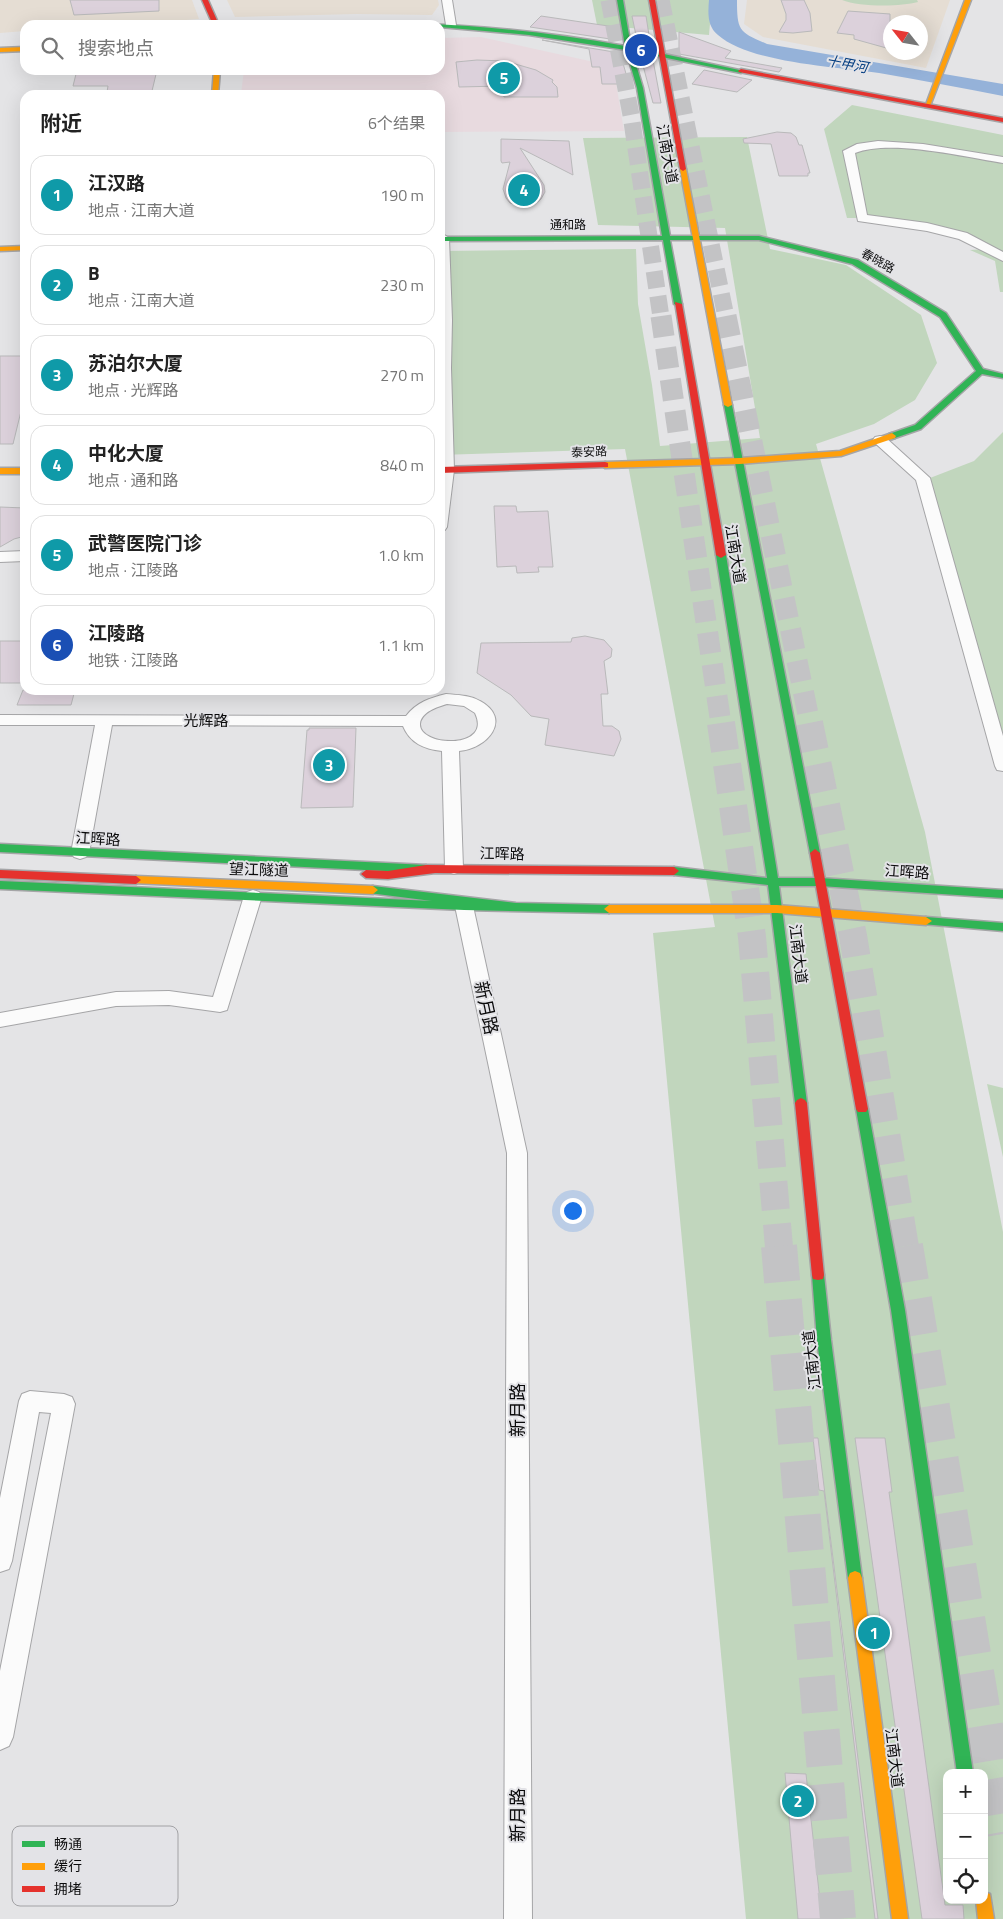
<!DOCTYPE html>
<html lang="zh">
<head>
<meta charset="utf-8">
<style>
	body { margin:0; font-family:"Titillium Web","Noto Sans SC",sans-serif; background:#f6f6f6; color:#222 }
	.controls { position:absolute; right:15px; bottom:15px; display:grid; overflow:hidden; border-radius:10px; box-shadow:0 5px 20px #0002 }
	.controls button { width:45px; height:45px; display:grid; place-items:center; padding:0; border:0; border-bottom:1px solid #e0e0e0; background:#fff; color:#222; font:25px sans-serif }
	.compass { position:absolute; left:883px; top:15px; width:45px; height:45px; border-radius:50%; background:#fff; box-shadow:0 5px 20px #0002; rotate:301deg }
	.you { position:absolute; left:572px; top:1210px; width:18px; height:18px; margin:-12px; border:4px solid #fff; border-radius:50%; background:#1a73e8; box-shadow:0 0 0 8px #1a73e833 }
	.badge { display:grid; place-items:center; width:32px; height:32px; border-radius:50%; background:#575758; color:#fff; font-size:16px; font-weight:700 }
	.pin { position:absolute; translate:-50% -50%; border:2px solid #fff; box-shadow:0 1px 5px #0006 }
	.list { margin:0; padding:0; list-style:none }
	h2 { display:flex; justify-content:space-between; align-items:center; height:65px; margin:0; padding:0 20px; font-size:21px }
	h2 small { font-size:16px; font-weight:400; color:#767676 }
	.list li { display:grid; grid-template-columns:32px 1fr auto; gap:15px; align-items:center; box-sizing:border-box; height:80px; margin:0 10px 10px; padding:0 10px; border:1px solid #e0e0e0; border-radius:15px }
	.list b { display:block; font-size:19px; white-space:nowrap }
	.list p { margin:0; font-size:16px; white-space:nowrap; color:#767676 }
	.list em { font-size:16px; font-style:normal; color:#767676 }
	.icon { flex:none; width:28px; height:28px; fill:none; stroke:currentColor; stroke-width:2; stroke-linecap:round; stroke-linejoin:round }
	.map { position:relative; flex:none; width:1003px; height:1919px; overflow:hidden }
	.search { position:absolute; background:#fff; box-shadow:0 5px 20px #0002; left:20px; top:20px; width:425px; height:55px; display:flex; align-items:center; gap:12px; box-sizing:border-box; padding:0 18px; border-radius:15px; color:#767676; font-size:19px }
	.panel { position:absolute; background:#fff; box-shadow:0 5px 20px #0002; left:20px; top:90px; width:425px; height:605px; border-radius:15px }
	.map>svg:first-child { display:block }
	.commercial { fill:#e5ddd3; fill-rule:evenodd }
	.medical { fill:#e8dadf }
	.green { fill:#c1d6bd; fill-rule:evenodd }
	.water { fill:#95b2d9 }
	.building { fill:#dcd1db; stroke:#b9b9ba }
	.lines { fill:none; stroke-linecap:round; stroke-linejoin:round }
	.highway-tunnel-far3 { stroke:#c3c3c5; stroke-width:17; stroke-dasharray:17 8; stroke-linecap:butt }
	.highway-tunnel-far2 { stroke:#c3c3c5; stroke-width:21; stroke-dasharray:21 11; stroke-linecap:butt }
	.highway-tunnel-far1 { stroke:#c3c3c5; stroke-width:28; stroke-dasharray:28 14; stroke-linecap:butt }
	.highway-tunnel { stroke:#c3c3c5; stroke-width:36; stroke-dasharray:36 18; stroke-linecap:butt }
	.street-casing { stroke:#a5a5a7; stroke-width:2 }
	.fast-casing { stroke:#a5a5a7; stroke-width:3 }
	.slow-casing { stroke:#a5a5a7; stroke-width:3 }
	.jam-casing { stroke:#a5a5a7; stroke-width:3 }
	.street { fill:#fbfbfb; fill-rule:evenodd }
	.fast { fill:#30b455; fill-rule:evenodd }
	.slow { fill:#ff9f0a; fill-rule:evenodd }
	.jam { fill:#e5322d; fill-rule:evenodd }
	.labels { text-anchor:middle; stroke-width:4; stroke-linejoin:round; paint-order:stroke }
	.far-street-label { font-size:12px; fill:#0b0b0c; stroke:#e3e3e7 }
	.far-water-label { font-size:14px; font-style:italic; fill:#063f82; stroke:#e3e3e7 }
	.street-label { font-size:15px; fill:#0b0b0c; stroke:#e3e3e7 }
	.near-street-label { font-size:18px; fill:#0b0b0c; stroke:#e3e3e7 }
	.key { fill:#e3e3e7; stroke:#a2a2a5; stroke-width:1 }
	.key-label { font-size:14px; fill:#0b0b0c }
</style>
</head>
<body>
<div class="map">
<svg width="1003" height="1919" viewBox="0 0 1003 1919">
	<rect width="100%" height="100%" fill="#e4e4e6"/>
	<g class="commercial">
		<path d="M0,0h192l7,19 -76,6h-98v6l-25,2z"/>
		<path d="M227,0h211l1,5 -7,10 -75,-1 -122,3z"/>
		<path d="M747,0h203l-24,68 -163,-31 -19,-13zM890,22h30v30h-30z"/>
	</g>
	<path class="medical" d="M481,37l113,25 20,9 10,60 -184,1v-37l-199,-1 3,-24h196v-32z"/>
	<g class="green">
		<path d="M592,0h120l-3,35 -112,-10z"/>
		<path d="M842,0h75l1,2c-18,5 -59,5 -76,-2z"/>
		<path d="M852,105l151,30v157h-3l-5,-31 -25,-11 16,-1 -23,-13 -101,-18h-15l-23,-89z"/>
		<path d="M747,137l23,112 76,16 75,50 16,48 -22,37 -41,24 -58,20 109,388 78,400v687h-257l-93,-986 62,-6 -90,-478 -185,6v-204l196,-2 2,55 14,81 8,61 100,-8 -35,-210 -127,-3 -15,-87zM947,1773h37v127h-37z"/>
		<path d="M1003,432v318l-73,-272 44,-17z"/>
		<path d="M987,1084l16,4v69z"/>
	</g>
	<path class="water" d="M709,0h28c0,31 2,32 30,44l236,40v12c-41,-8 -82,-16 -124,-23 -41,-6 -130,-10 -161,-38 -11,-9 -10,-22 -9,-35z"/>
	<g class="building">
		<path d="M70,0h89v11l-85,4z"/>
		<path d="M781,0h23l6,13 2,18 -19,2 -14,-1 7,-12v-6z"/>
		<path d="M848,11l42,3v35l-36,-10v-4l-17,-2z"/>
		<path d="M541,16l74,11 2,13 -87,-13z"/>
		<path d="M632,16h14l5,32 -13,-3z"/>
		<path d="M679,32l52,19 -6,7 57,10 -3,4 -100,-18z"/>
		<path d="M542,40l78,13 9,31h-27l-2,-17h-8l-3,-18z"/>
		<path d="M641,58l12,2 8,43h-8z"/>
		<path d="M477,60l28,1 31,9 17,10 -1,2 5,5 1,10h-54l-3,-11 -42,1 -3,-25z"/>
		<path d="M77,70h80l-5,21 -45,1 1,-6h-35z"/>
		<path d="M704,70l48,10 -15,12 -45,-8z"/>
		<path d="M777,132l14,1 5,4 3,8h3l8,28h-2v3h-29l-8,-32 -27,-1 -1,-4z"/>
		<path d="M501,139l68,2 4,34 -53,-27 24,37 1,7 -4,7 -6,5 -11,1 -14,-2 -4,-5 -3,-9 7,-27 -8,1 -1,-2z"/>
		<path d="M0,356h25v39l-12,49h-13z"/>
		<path d="M494,506h22l1,6 31,-1 5,56h-15l1,5 -22,1 -1,-7 -19,1z"/>
		<path d="M0,507l25,1v28l-11,3 -14,8z"/>
		<path d="M585,636l19,4 8,9 -1,8 -7,4 4,33h-7l2,32h9l7,5 2,8 -7,17 -69,-11 4,-26 -18,-3 -20,-21 -34,-22 4,-30 90,-1 1,-4z"/>
		<rect x="0" y="641" width="25" height="42"/>
		<path d="M23,690h52l-4,15h-54z"/>
		<path d="M309,728h47l-3,79 -52,1 6,-78h2z"/>
		<path d="M813,1438h5l60,481h-3l-51,-428 -5,-1z"/>
		<path d="M855,1438h30l7,54h-3l56,413h18l1,14h-42z"/>
		<path d="M785,1773l21,1 16,145h-24z"/>
	</g>
	<g class="lines">
		<g class="highway-tunnel-far3">
			<path d="M609,0l22,115 30,202"/>
			<path d="M661,0l65,317"/>
		</g>
		<g class="highway-tunnel-far2">
			<path d="M661,316l60,408"/>
			<path d="M726,316l84,408"/>
		</g>
		<g class="highway-tunnel-far1">
			<path d="M721,723l31,214 27,310"/>
			<path d="M809,723l44,213 52,311"/>
		</g>
		<g class="highway-tunnel">
			<path d="M779,1246l59,673"/>
			<path d="M905,1246l98,588"/>
		</g>
		<g class="street-casing">
			<g id="street">
				<path d="M442,0h10l4,25 -1,2 -4,1 -5,-3z"/>
				<path d="M878,141l45,3 80,13v6c-38,-6 -112,-24 -148,-10l12,62 60,8 40,10 36,19v9l-44,-22 -32,-8 -69,-10 -15,-70 14,-7z"/>
				<path d="M443,234l6,4 3,82 -1,48 3,102 -7,57 -2,3 -5,1v-296z"/>
				<path d="M880,436l5,1 45,41 73,258v35l-6,-1 -2,-4 -79,-286 -41,-37 -2,-3 2,-3z"/>
				<path d="M25,551v10l-25,1v-10z"/>
				<path d="M446,694c11,1 24,1 34,7 33,18 7,48 -21,50l4,117 -3,4 -6,2 -6,-2 -3,-4 -3,-117c-18,-2 -32,-8 -39,-25l-291,-1 -23,128 -3,4 -6,2 -6,-2 -3,-4 24,-128h-95v-10l406,1c11,-14 24,-18 40,-22zM447,704l17,2 11,7c18,37 -56,34 -55,11 1,-12 17,-17 27,-20z"/>
				<path d="M253,890l6,2 3,4 -35,114 -7,2 -51,-7 -53,1 -116,21v-14l116,-21 53,-1 44,6 31,-101 3,-4z"/>
				<path d="M464,900l6,2 3,4 54,247 5,766h-28l3,-766 -52,-247 3,-4z"/>
				<path d="M30,1391l34,3 8,3 3,7 -62,333 -4,9 -9,4v-79l51,-258 -12,-1 -27,149 -3,8 -9,3v-74l19,-97 3,-7z"/>
			</g>
		</g>
		<g class="fast-casing">
			<g id="fast">
				<path d="M617,0h6l8,47 113,24 -3,2 -109,-22 11,37 27,148h89l99,24 88,53 37,56 20,5v4l-21,-4 -61,55 -29,10 -4,-3 1,-2 26,-9 61,-54 -36,-54 -88,-53 -93,-24h-89l12,64 -4,2 -4,-2 -11,-64 -223,1v-4l222,-1 -25,-148 -11,-38 -97,-15 -89,-8v-2h-167l3,-2c117,-3 233,1 349,23z"/>
				<path d="M725,403l7,2 88,448 -5,4 -5,-4 -86,-448z"/>
				<path d="M721,552l5,3 52,323h42l183,12v8l-183,-12h-41l28,217 -2,3h-8l-2,-3 -27,-218 -94,-10 -5,-4 5,-4 93,11 -51,-323z"/>
				<path d="M0,844l426,21 5,4 -5,4 -426,-21z"/>
				<path d="M0,881l432,20 -63,-8 -1,-3 1,-3 4,-1 143,17 93,2 5,4 -5,4 -145,-3 -464,-21z"/>
				<path d="M926,917l77,6v8l-81,-7 -2,-3 2,-3z"/>
				<path d="M862,1104l4,2 2,3 37,201 68,463h-16l-66,-463 -35,-201 2,-3z"/>
				<path d="M818,1270l5,1 1,4 7,65 31,238 -2,5 -5,2 -5,-2 -2,-5 -31,-238 -5,-65 1,-4z"/>
			</g>
		</g>
		<g class="slow-casing">
			<g id="slow">
				<path d="M965,0h6l-41,106 -5,1z"/>
				<path d="M25,47v4l-25,1v-4z"/>
				<path d="M214,70h6l-2,25h-6z"/>
				<path d="M683,167l3,2 46,236 -4,2 -4,-2 -44,-236z"/>
				<path d="M25,246v4l-25,1v-4z"/>
				<path d="M892,433l4,3 -1,2 -54,18 -101,8 -135,4 -4,-3 4,-3 135,-4 100,-7z"/>
				<rect x="0" y="468" width="25" height="6"/>
				<path d="M136,876l237,10 5,4 -5,4 -241,-11 -1,-3z"/>
				<path d="M609,905h168l149,12 6,4 -6,4 -149,-12h-168l-5,-4z"/>
				<path d="M855,1571l5,2 2,5 46,341h-16l-44,-341 2,-5z"/>
				<path d="M984,1892l6,2 4,25h-16l-2,-19h8z"/>
			</g>
		</g>
		<g class="jam-casing">
			<g id="jam">
				<path d="M202,0h6l11,25h-6z"/>
				<path d="M649,0h6l31,169 -3,2 -3,-2z"/>
				<path d="M741,69l262,49v4l-264,-50 -1,-1z"/>
				<path d="M675,302l7,2 44,251 -5,3 -5,-3z"/>
				<path d="M605,462l3,1v4l-168,6v-6z"/>
				<path d="M815,849l5,4 48,256 -2,3h-8l-2,-3 -46,-256z"/>
				<path d="M426,865l248,2 5,4 -5,4 -239,-2 -47,6 -22,-1 -5,-4 5,-4 22,1z"/>
				<path d="M0,870l136,6 5,4 -5,4 -136,-6z"/>
				<path d="M801,1098l4,2 2,3 17,172 -1,4 -5,1 -5,-1 -1,-4 -17,-172 2,-3z"/>
			</g>
		</g>
		<use href="#street" class="street"/>
		<use href="#fast" class="fast"/>
		<use href="#slow" class="slow"/>
		<use href="#jam" class="jam"/>
	</g>
	<g class="labels">
		<g class="far-street-label">
			<text x="568" y="229">通和路</text>
			<text transform="translate(878 261) rotate(29)" y="4">春晓路</text>
			<text transform="translate(589 452) rotate(-2)" y="4">泰安路</text>
		</g>
		<g class="far-water-label">
			<text transform="translate(847 64) rotate(10)" y="5">十甲河</text>
		</g>
		<g class="street-label">
			<text transform="translate(667 154) rotate(80)" y="5">江南大道</text>
			<text transform="translate(735 554) rotate(81)" y="5">江南大道</text>
			<text x="206" y="726">光辉路</text>
			<text transform="translate(98 839) rotate(3)" y="5">江晖路</text>
			<text transform="translate(502 854) rotate(1)" y="5">江晖路</text>
			<text transform="translate(259 870) rotate(2)" y="5">望江隧道</text>
			<text transform="translate(907 872) rotate(4)" y="5">江晖路</text>
			<text transform="translate(798 954) rotate(83)" y="5">江南大道</text>
			<text transform="translate(812 1360) rotate(-97)" y="5">江南大道</text>
			<text transform="translate(894 1758) rotate(83)" y="5">江南大道</text>
		</g>
		<g class="near-street-label">
			<text transform="translate(486 1008) rotate(78)" y="6">新月路</text>
			<text transform="translate(518 1410) rotate(-90)" y="6">新月路</text>
			<text transform="translate(518 1815) rotate(-90)" y="6">新月路</text>
		</g>
	</g>
	<rect x="12" y="1826" width="166" height="80" rx="8" class="key"/>
	<rect x="22" y="1841" width="23" height="6" fill="#30b455"/>
	<rect x="22" y="1863" width="23" height="7" fill="#ff9f0a"/>
	<rect x="22" y="1886" width="23" height="6" fill="#e5322d"/>
	<g class="key-label">
		<text x="54" y="1849">畅通</text>
		<text x="54" y="1871">缓行</text>
		<text x="54" y="1894">拥堵</text>
	</g>
</svg>
<div class="controls">
<button>+</button>
<button>−</button>
<button><svg class="icon" aria-label="locate" viewBox="0 0 24 24"><circle cx="12" cy="12" r="6"/><path d="M12 2v4M12 18v4M2 12h4M18 12h4"/></svg></button>
</div>
<svg class="compass" viewBox="-18 -18 36 36"><path d="M0-13l5 13h-10z" fill="#e53935"/><path d="M0 13l5-13h-10z" fill="#767676"/></svg>
<div class="you"></div>
<div class="pin badge" style="left:874px;top:1633px;background:#0f9aa8">1</div>
<div class="pin badge" style="left:798px;top:1801px;background:#0f9aa8">2</div>
<div class="pin badge" style="left:329px;top:765px;background:#0f9aa8">3</div>
<div class="pin badge" style="left:524px;top:190px;background:#0f9aa8">4</div>
<div class="pin badge" style="left:504px;top:78px;background:#0f9aa8">5</div>
<div class="pin badge" style="left:641px;top:50px;background:#1a4fb4">6</div>
<div class="search"><svg class="icon" aria-label="search" viewBox="0 0 24 24"><circle cx="10" cy="10" r="6"/><path d="M15 15l6 6"/></svg>搜索地点</div>
<section class="panel">
<h2>附近<small>6个结果</small></h2>
<ul class="list">
<li><span class="badge" style="background:#0f9aa8">1</span><div><b>江汉路</b><p>地点 · 江南大道</p></div><em>190 m</em></li>
<li><span class="badge" style="background:#0f9aa8">2</span><div><b>B</b><p>地点 · 江南大道</p></div><em>230 m</em></li>
<li><span class="badge" style="background:#0f9aa8">3</span><div><b>苏泊尔大厦</b><p>地点 · 光辉路</p></div><em>270 m</em></li>
<li><span class="badge" style="background:#0f9aa8">4</span><div><b>中化大厦</b><p>地点 · 通和路</p></div><em>840 m</em></li>
<li><span class="badge" style="background:#0f9aa8">5</span><div><b>武警医院门诊</b><p>地点 · 江陵路</p></div><em>1.0 km</em></li>
<li><span class="badge" style="background:#1a4fb4">6</span><div><b>江陵路</b><p>地铁 · 江陵路</p></div><em>1.1 km</em></li>
</ul>
</section>
</div>
</body>
</html>
